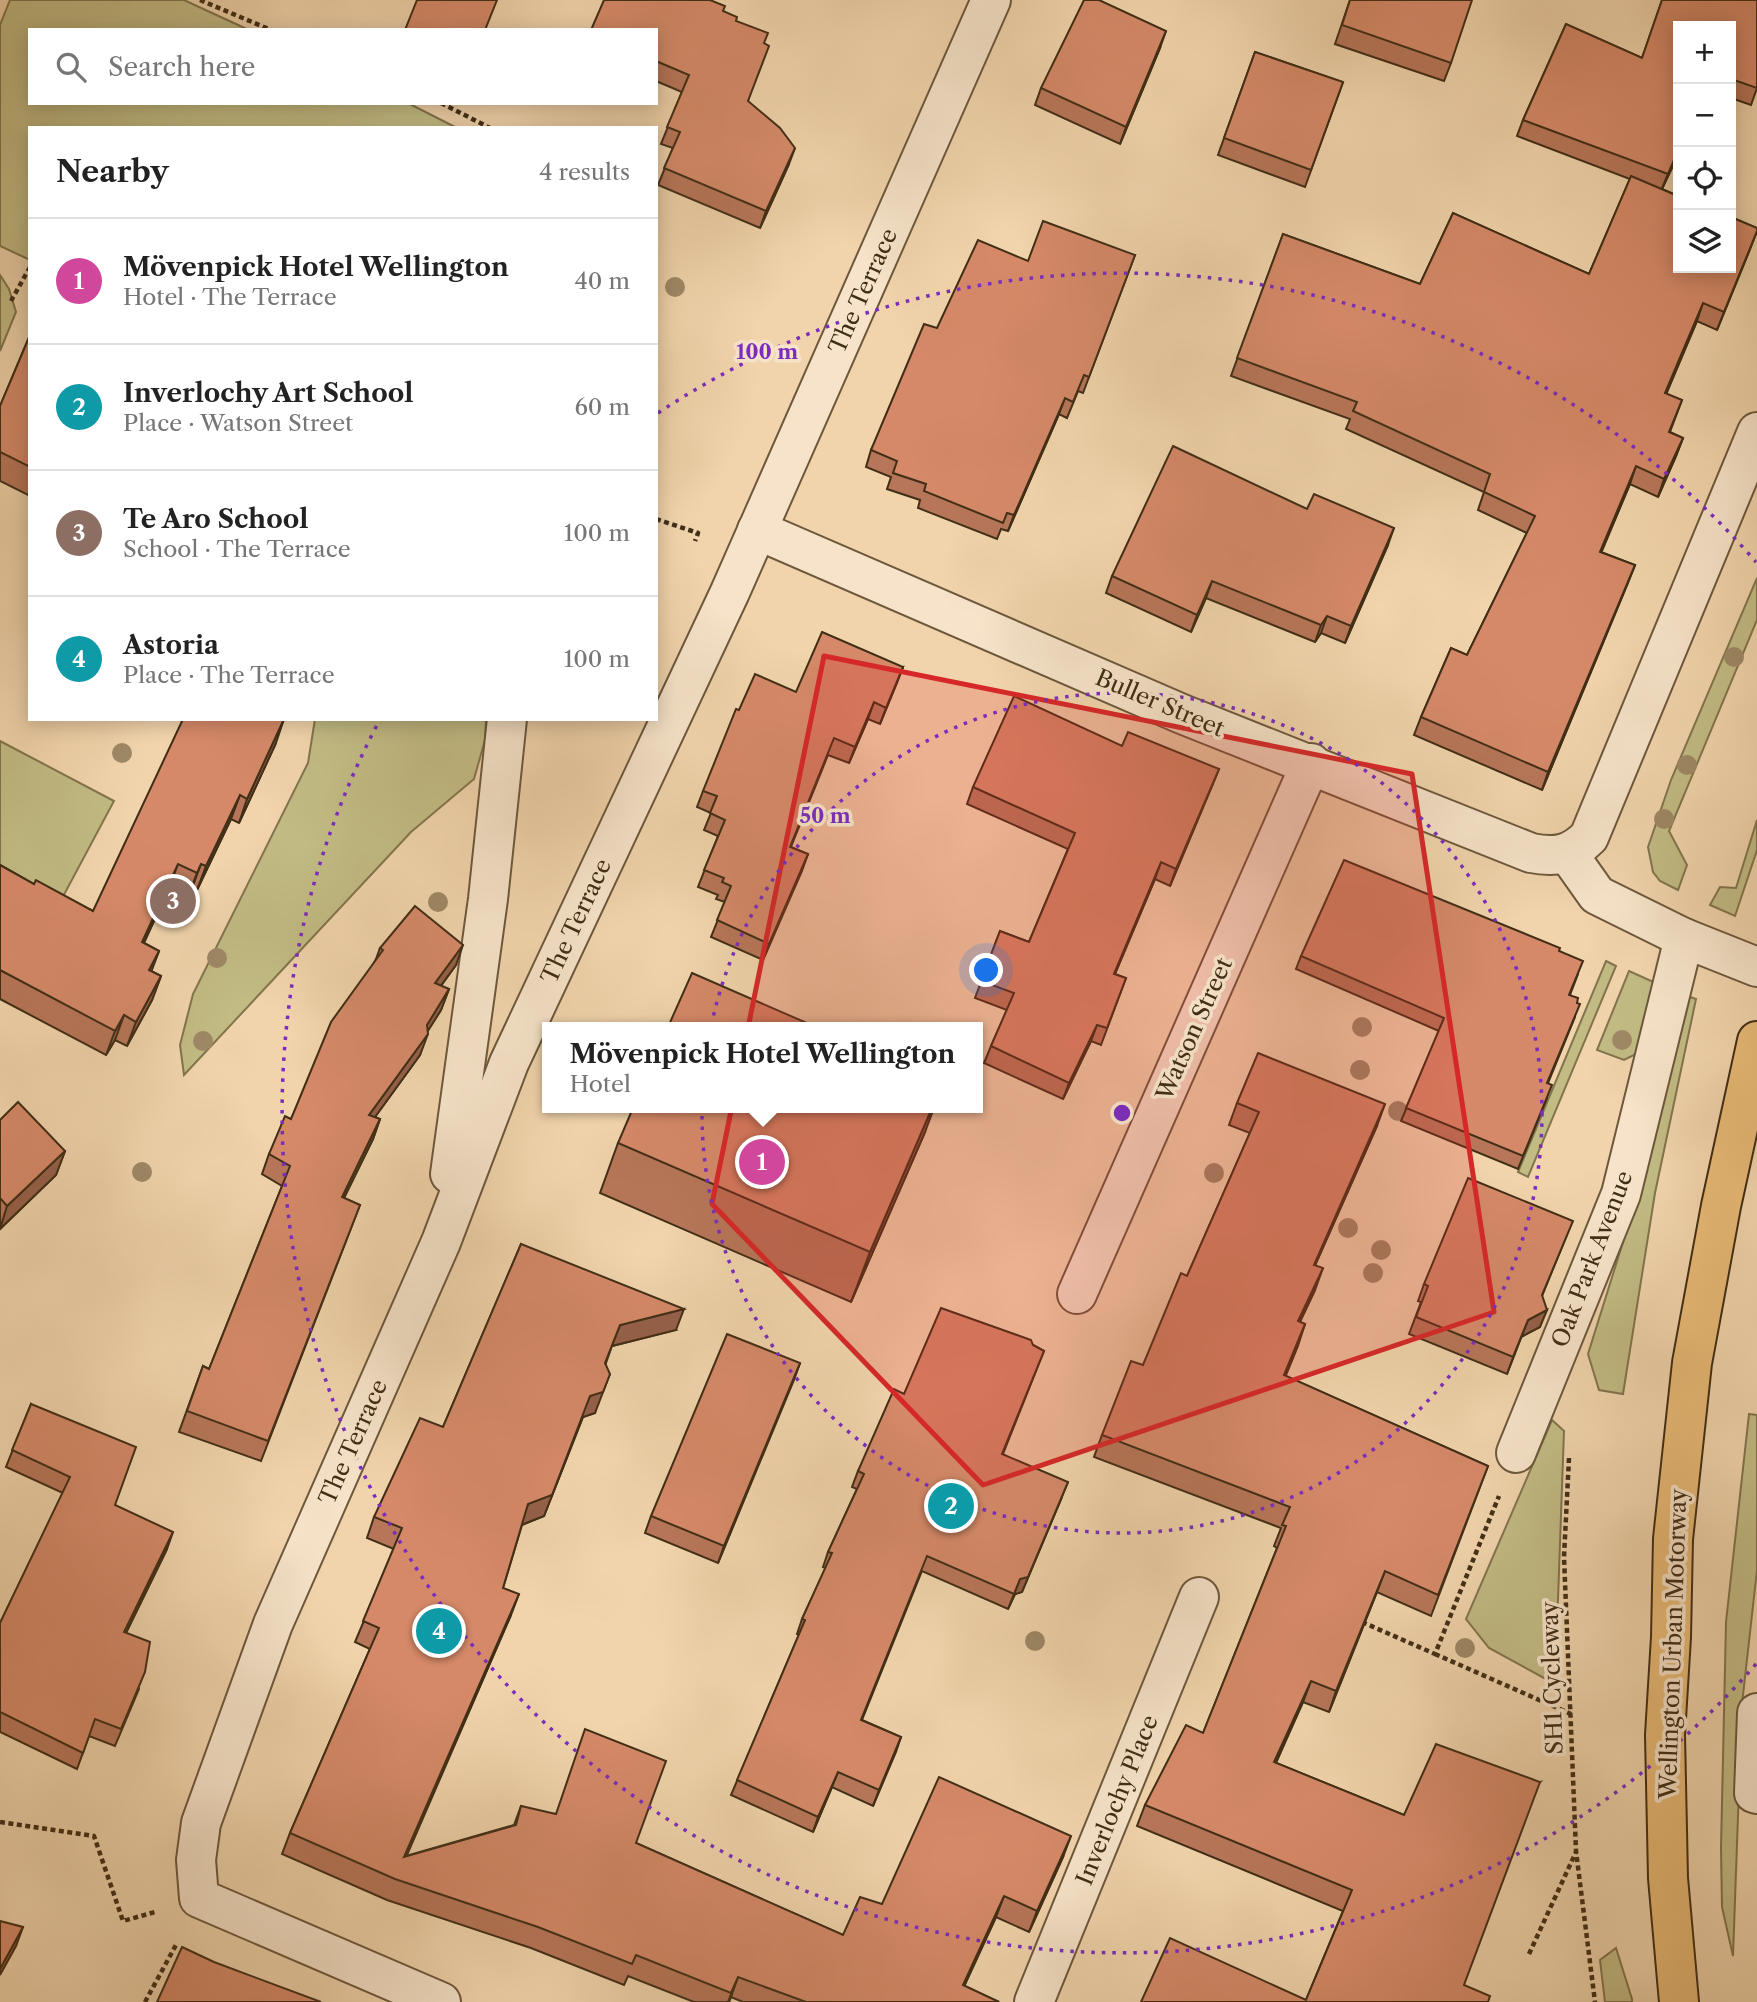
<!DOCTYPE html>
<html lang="en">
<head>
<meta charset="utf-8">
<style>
	body { margin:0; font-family:"Libre Caslon Text",serif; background:#f6f6f6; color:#222 }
	.controls { position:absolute; right:21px; top:21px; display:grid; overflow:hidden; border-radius:0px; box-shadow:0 4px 18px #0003 }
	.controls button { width:63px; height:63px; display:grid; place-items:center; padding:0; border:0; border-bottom:2px solid #e0e0e0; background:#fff; color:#222; font:35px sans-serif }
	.you { position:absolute; left:987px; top:971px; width:24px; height:24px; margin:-18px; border:5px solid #fff; border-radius:50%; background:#1a73e8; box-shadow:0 0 0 10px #1a73e833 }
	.badge { display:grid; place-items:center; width:46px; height:46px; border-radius:50%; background:#8f2418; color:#fff; font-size:23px; font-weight:700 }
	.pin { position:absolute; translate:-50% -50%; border:4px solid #fff; box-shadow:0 2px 7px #0006 }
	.popup { position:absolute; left:542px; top:1022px; width:441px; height:91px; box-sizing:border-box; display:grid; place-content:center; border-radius:0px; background:#fff; filter:drop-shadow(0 2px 5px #0005); font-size:23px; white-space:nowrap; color:#767676 }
	.popup b { font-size:26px; color:#222 }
	.popup::after { content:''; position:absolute; left:50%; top:100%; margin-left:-14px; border:14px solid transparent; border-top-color:#fff }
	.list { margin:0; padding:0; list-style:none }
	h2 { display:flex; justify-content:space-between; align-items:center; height:91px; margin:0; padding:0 28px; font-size:30px }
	h2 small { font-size:23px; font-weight:400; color:#767676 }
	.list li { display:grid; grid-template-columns:46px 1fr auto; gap:21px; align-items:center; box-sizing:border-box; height:126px; padding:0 28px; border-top:2px solid #e0e0e0 }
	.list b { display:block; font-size:26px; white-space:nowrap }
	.list p { margin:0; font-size:23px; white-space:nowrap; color:#767676 }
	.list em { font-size:23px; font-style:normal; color:#767676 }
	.icon { flex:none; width:38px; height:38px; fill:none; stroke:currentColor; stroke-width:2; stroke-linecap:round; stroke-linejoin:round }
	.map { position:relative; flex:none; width:1757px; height:2002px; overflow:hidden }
	.search { position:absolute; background:#fff; box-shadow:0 4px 18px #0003; left:28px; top:28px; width:630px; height:77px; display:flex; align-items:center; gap:18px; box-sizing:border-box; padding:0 24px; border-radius:0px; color:#767676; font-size:26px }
	.panel { position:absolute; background:#fff; box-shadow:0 4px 18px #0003; left:28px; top:126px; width:630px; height:595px; border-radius:0px }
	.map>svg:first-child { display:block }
	.green { fill:#c2bb84; stroke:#82744d; stroke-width:2 }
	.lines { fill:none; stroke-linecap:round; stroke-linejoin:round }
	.minor-casing { stroke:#6d583c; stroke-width:42 }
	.highway-casing { stroke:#412e16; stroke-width:42 }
	.path { stroke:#412e16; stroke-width:4.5; stroke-dasharray:5 3.5; stroke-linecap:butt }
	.minor { stroke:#f6e3c9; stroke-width:38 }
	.highway { stroke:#e8ba76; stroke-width:38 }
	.tree { fill:#9e8866 }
	.wall { fill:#b77659; stroke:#412e16; stroke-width:2 }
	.shaded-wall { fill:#956049; stroke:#412e16; stroke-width:2 }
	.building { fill:#d58968; stroke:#412e16; stroke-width:2 }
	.marked { fill:#d62828; fill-opacity:0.2; stroke:#d62828; stroke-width:5; stroke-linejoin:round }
	.ring { fill:none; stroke:#7b2cbf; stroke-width:3.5; stroke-dasharray:3.5 7 }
	.labels { text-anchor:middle; stroke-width:7; stroke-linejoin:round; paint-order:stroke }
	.street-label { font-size:23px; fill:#412e16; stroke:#f6e3c9 }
	.centre { fill:#7b2cbf; stroke:#f6e3c9; stroke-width:3.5 }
	.ring-label { font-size:21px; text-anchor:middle; font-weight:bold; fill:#7b2cbf; stroke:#f6e3c9; stroke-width:7; stroke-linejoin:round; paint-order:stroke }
</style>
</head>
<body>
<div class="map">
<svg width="1757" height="2002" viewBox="0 0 1757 2002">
	<rect width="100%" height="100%" fill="#f1d4ac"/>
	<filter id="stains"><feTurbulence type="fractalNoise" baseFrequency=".00286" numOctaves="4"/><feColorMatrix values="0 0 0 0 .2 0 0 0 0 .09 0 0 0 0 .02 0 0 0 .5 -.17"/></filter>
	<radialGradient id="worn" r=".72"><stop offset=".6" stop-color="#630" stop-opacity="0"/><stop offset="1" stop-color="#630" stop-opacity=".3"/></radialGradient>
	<g class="green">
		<path d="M10,0h174l65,30h-219v73h378l49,25h-427v132l-30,-14v-221z"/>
		<path d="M0,275l9,14 7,23 -16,39z"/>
		<path d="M1757,578v42l-88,211 18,34 -9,25 -18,-9 -7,-9 -5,-25 23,-67z"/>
		<path d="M315,719h171l-1,21 -11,39 -63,53 -227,243 -4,-30 13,-51 115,-231z"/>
		<path d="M0,741l114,60 -56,105 -58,-31z"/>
		<path d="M1757,820v30l-22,66 -25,-11 10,-18 16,1z"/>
		<path d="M1606,961l10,5 -88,211 -10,-5z"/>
		<path d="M1629,971l29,13 -20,69 -14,7 -27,-10z"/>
		<path d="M1681,994l15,5 -41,194 -32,201 -24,-4 -11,-36 55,-176z"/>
		<path d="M1749,1414l8,1v155l-15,134 -9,252 -11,-49 -1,-59 5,-226z"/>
		<path d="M1552,1420l12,11 -9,253 -66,-36 -23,-29z"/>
		<path d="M1616,1948l16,51v3h-27l-5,-42z"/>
	</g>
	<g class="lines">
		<g class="minor-casing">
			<g id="minor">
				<path d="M757,530l425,184 349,139c25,5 40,2 58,-16l168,-405"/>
				<path d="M1568,854l29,41 87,43 73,29"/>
				<path d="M450,1174l38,-275 19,-180"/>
				<path d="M1077,1294l234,-531"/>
				<path d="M1516,1453l105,-259 63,-256"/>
				<path d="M1757,1713l-3,80 3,1"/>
				<path d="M441,2002l-242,-104 -3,-38 5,-37 72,-199 168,-382 68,-179 221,-471 261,-592"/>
				<path d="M1034,2002l165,-405"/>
			</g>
		</g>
		<g class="highway-casing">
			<path id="highway" d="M1679,2002l-11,-124 -3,-143 6,-98 2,-98 19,-176 29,-157 36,-165"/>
		</g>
		<g class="path">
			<path d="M200,0l71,30"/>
			<path d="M441,103l49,25"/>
			<path d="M11,301l19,-34"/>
			<path d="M656,519l42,14 -3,8"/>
			<path d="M1569,1458l-5,99 12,294 19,151"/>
			<path d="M1362,1622l73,32 64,-158"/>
			<path d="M1435,1654l136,60"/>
			<path d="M0,1822l94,14 29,85 32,-9"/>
			<path d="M1529,1954l47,-102"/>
			<path d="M145,2002l32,-59"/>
		</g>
		<use href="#minor" class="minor"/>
		<use href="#highway" class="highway"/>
	</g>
	<g class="tree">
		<circle cx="675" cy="287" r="10"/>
		<circle cx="1734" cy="657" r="10"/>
		<circle cx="122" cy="753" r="10"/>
		<circle cx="1687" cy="765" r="10"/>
		<circle cx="1664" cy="819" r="10"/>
		<circle cx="438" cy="902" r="10"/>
		<circle cx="217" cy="958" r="10"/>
		<circle cx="1362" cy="1027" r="10"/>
		<circle cx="1622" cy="1040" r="10"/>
		<circle cx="203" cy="1041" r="10"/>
		<circle cx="1360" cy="1070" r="10"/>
		<circle cx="1398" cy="1111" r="10"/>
		<circle cx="142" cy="1172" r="10"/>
		<circle cx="1214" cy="1173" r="10"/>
		<circle cx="1348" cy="1228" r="10"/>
		<circle cx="1381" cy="1250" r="10"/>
		<circle cx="1373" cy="1273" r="10"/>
		<circle cx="1035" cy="1641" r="10"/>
		<circle cx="1465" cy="1648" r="10"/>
	</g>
	<g class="wall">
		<path d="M1350,0l101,63 -7,18 -109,-37z"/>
		<path d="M1662,0h95v88l-6,17 -20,-7v-72h-53v129l-16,34 16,7v72h53v-51l26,11v3l-40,99 -20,-9 -31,73 16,6 -12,32 13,6 -7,18 -18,41 -28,-13 -29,68 34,13 -93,225 -128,-55 7,-18 30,-69 16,7 60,-122 -49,-23 6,-18 -138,-63 4,-10 -119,-43 52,-142 137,50 33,-71 136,61 41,-95 -113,-43 6,-16 43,-96 76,34z"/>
		<path d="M723,11l41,32 -16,58 41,63 -29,64 -102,-43 15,-37 -12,-4 21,-52 -26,-11v-51z"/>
		<path d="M1160,48l-40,96 -85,-39 6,-17z"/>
		<path d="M1255,52l88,30 -38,105 -87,-32z"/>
		<path d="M1135,255l-52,138 -5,-2 -11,27 -8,-4 -51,117 -7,-2 -4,10 -79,-31 2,-8 -33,-11 4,-12 -25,-10 5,-17 66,-122 91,-67z"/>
		<path d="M30,335v161l-30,-15v-75z"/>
		<path d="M1307,509l81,36 -43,98 -24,-10 -6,9 -109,-44 -15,34 -85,-39 6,-17z"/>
		<path d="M903,667l-23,57 -12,-5 -19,44 -21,-8 -37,92 17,7 -45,106 -52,-23 14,-35 -9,-3 2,-4 -20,-8 20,-51 -14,-6 7,-17 -14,-6 6,-16 93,-99z"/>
		<path d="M276,743l-37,80 -8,-4 -34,71 -5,-2 -4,9 -19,-9 -25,55 15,8 -8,20 10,5 -9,24 -25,46 -12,-6 -9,15 -106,-56v-134l34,19 59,27z"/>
		<path d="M1122,746l97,23 -49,117 -15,-7 -40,95 11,4 -25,67 -10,-4 -28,58 -79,-36 7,-17 16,-36 -32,-12 25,-67 29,11 39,-93 -101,-45 6,-17z"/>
		<path d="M380,948l76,17 -15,21 8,3 -8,21 -14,22 -7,23 -45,62 5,2 -7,20 -29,59 16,7 -99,256 -82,-29 24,-66 6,3 73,-183 -20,-12 7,-20 22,-35 85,-160z"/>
		<path d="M1559,951l19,23 -8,21 5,22 -27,66 -1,15 -29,71 -117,-48 38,-90 -143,-62 5,-13z"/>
		<path d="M1237,1103l140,23 -62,139v25l-15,32 5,2 -20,52 203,90 -57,150 -54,-24 -48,120 -26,-10 -27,61 128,52 136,-33 -234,218 37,-89 -206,-85 8,-21 58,-72 74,-185 -3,-2 7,-18 -187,-71 8,-22 41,-70 44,-89 63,-143 -21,-8z"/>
		<path d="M0,1120l65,31 -9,24 -56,54z"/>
		<path d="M925,1132l-74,170 -251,-109 18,-50z"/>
		<path d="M1566,1237l-24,59 -2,31 -19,10 -14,37 -98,-40 12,-32 -3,-1 6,-17z"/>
		<path d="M521,1244l155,86 -64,16 -6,17 -11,50 -12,4 -39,99 -22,9 -19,63 8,27 -105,241 108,-31 7,-19 115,37 207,92 39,-31 181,-47 -34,75 -33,-15 -32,69 35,16h-256l-12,-5 -2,5h-35l-66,-26 -4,9 -93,-37 -144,-48 -105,-46 8,-21 80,-184 -15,-7 39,-93 -27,-11 7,-21 69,-90z"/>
		<path d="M1033,1345l11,6 -41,103 59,43 -40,95 -7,2 -7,15 -86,-38 -60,149 39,17 -28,69 -41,-19 -19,45 -82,-37 68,-160 -2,-1 5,-15 24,-51 -3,-1 5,-15 29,-63 -5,-2 6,-16 46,-77z"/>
		<path d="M800,1363l-82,200 -73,-30 6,-17z"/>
		<path d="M31,1404l84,101 52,44 -41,84 13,56 -24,57 -26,-10 -12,33 -77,-37v-109l63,-130 -57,-26z"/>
	</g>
	<g class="shaded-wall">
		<path d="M1166,31l-6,17 -40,96 6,-17z"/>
		<path d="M795,148l-6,16 -29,64 6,-17z"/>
		<path d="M1678,151v4l-17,36 7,-17z"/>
		<path d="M1757,231l-6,16 -34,83 7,-18z"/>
		<path d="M1703,303l-6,18 -38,90 6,-18z"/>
		<path d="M1065,398l-6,16 -51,117 6,-16z"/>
		<path d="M1683,438l-7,18 -18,41 6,-18z"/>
		<path d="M1636,466l-6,18 -36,86 6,-18z"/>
		<path d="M1394,528l-6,17 -43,98 6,-17z"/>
		<path d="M1635,565l-7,18 -86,207 6,-18z"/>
		<path d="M1212,581l-6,17 -15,34 6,-17z"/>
		<path d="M1327,616l-6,17 -6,9 6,-17z"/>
		<path d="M903,667l-6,16 -17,41 6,-16z"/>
		<path d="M874,702l-6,17 -19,44 6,-16z"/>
		<path d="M284,719l-8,24 -37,80 8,-24z"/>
		<path d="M1219,769l-7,17 -42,100 6,-17z"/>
		<path d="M240,795l-9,24 -34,71 9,-24z"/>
		<path d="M808,854l-6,17 -39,89 6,-16z"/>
		<path d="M1161,862l-6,17 -47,111 6,-16z"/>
		<path d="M178,864l-9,24 -36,78 9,-24z"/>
		<path d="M201,864l-9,24 -4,9 9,-24z"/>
		<path d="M463,945l-7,20 -28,38 7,-20z"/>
		<path d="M159,951l-9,24 -1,-5z"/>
		<path d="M161,976l-9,24 -25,46 9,-24z"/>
		<path d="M449,989l-8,21 -22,35 8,-20z"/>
		<path d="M124,1015l-9,25 -9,15 9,-24z"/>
		<path d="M1097,1025l-6,16 -28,58 6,-16z"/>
		<path d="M428,1034l-8,21 -58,80 7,-20z"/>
		<path d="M1385,1104l-8,22 -71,160 8,-21z"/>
		<path d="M932,1108h2l-9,24 -74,170 19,-50z"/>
		<path d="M380,1119l-7,20 -39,79 8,-21z"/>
		<path d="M65,1151l-9,24 -56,54 7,-23z"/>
		<path d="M1323,1268l-8,22 -25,52 8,-21z"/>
		<path d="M684,1309l-8,21 -64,16 8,-21z"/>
		<path d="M1547,1310l-7,17 -19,10 -14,37 21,-54z"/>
		<path d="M1305,1324l-7,22 -21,51 7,-22z"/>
		<path d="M800,1363l-6,17 -76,183 6,-17z"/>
		<path d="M610,1374l-15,39 -12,4 -39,99 -23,9 7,-21 62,-108z"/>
		<path d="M1068,1482l-46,110 -7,2 -7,15 12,-30z"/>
		<path d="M173,1532l-6,17 -49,100 6,-17z"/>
		<path d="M1385,1571l-8,21 -48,120 7,-21z"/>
		<path d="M519,1594l-8,21 -114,263 7,-21z"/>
		<path d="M1311,1681l-8,21 -37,81 8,-21z"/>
		<path d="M901,1737l-5,15 -23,54 6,-16z"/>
		<path d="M838,1772l-6,15 -19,45 5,-15z"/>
		<path d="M1071,1836l-8,21 -34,75 8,-21z"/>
		<path d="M1004,1896l-8,21 -39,85 6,-17z"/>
		<path d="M23,1927l-7,19 -16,29v-6z"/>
		<path d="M738,1977l-7,20 -2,5h-1z"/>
	</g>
	<g class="building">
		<path d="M417,0h80l-12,30h-80z"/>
		<path d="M604,0h106l15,6 -2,5 14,6 -1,4 32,12 -4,10 5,3 -21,55 32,27 15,20 -29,63 -102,-43 16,-36 -13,-5 22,-52 -33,-14v-31h-65z"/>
		<path d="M1084,0h15l67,31 -40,96 -85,-39z"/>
		<path d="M1350,0h122l-21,63 -109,-38z"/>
		<path d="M1662,0h95v88l-26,-9v-53h-53v125l-10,23 -145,-54 43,-96 76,34z"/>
		<path d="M1255,52l88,30 -32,88 -87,-32z"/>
		<path d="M1631,176l47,20v72h53v-51l26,11v3l-33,81 -21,-9 -38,90 17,7 -13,32 14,6 -19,41 -28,-13 -36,86 35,13 -87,207 -127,-55 30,-69 16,7 68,-139 -51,-24 6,-18 -137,-63 4,-9 -120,-44 46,-124 137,50 33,-71 136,61z"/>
		<path d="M1043,221l92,34 -46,122 -5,-2 -11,27 -8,-4 -51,117 -7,-2 -4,10 -79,-32 2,-7 -33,-11 4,-12 -26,-11 53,-126 13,4 41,-88 50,21z"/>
		<path d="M30,335v132l-30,-15v-46z"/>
		<path d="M1173,446l134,63 7,-15 80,34 -43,98 -24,-10 -6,9 -109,-44 -15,34 -85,-39z"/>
		<path d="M822,632l81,35 -17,41 -12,-6 -19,45 -21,-9 -44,109 18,7 -39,90 -52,-24 14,-34 -9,-4 2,-4 -20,-8 21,-50 -15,-7 7,-17 -14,-5 33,-82 3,1 16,-36 41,18z"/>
		<path d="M1014,696l108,50 6,-14 91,37 -43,100 -15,-7 -47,112 12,4 -19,50 -10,-3 -28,58 -78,-37 23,-53 -33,-12 19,-50 29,11 46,-109 -102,-46z"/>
		<path d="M183,719h101l-37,80 -7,-4 -34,71 -5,-2 -4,9 -19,-9 -36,78 17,9 -10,19 12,6 -25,46 -12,-7 -9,16 -115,-61v-105l34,19 2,-4 57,31z"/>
		<path d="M1344,860l216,88 -1,3 24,10 -14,34 9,3 -1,5 3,1 -33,79 5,2 -29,71 -117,-48 38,-90 -143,-62z"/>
		<path d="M415,906l48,39 -28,38 14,6 -22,36 1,9 -59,81 11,4 -38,78 18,8 -92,236 -81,-30 16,-45 6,3 81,-203 -21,-12 16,-38 6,3 40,-97 52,-72 -3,-2z"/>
		<path d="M692,973l124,54h-148z"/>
		<path d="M1258,1053l127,51 -71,161 9,3 -25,53 7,3 -21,51 204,91 -50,129 -53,-24 -49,120 -25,-10 -37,81 130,53 32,-71 104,38 -76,203 26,11 -2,6h-347l29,-64 136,62 46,-110 -207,-85 41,-80 17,8 83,-207 -4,-1 8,-18 -188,-72 29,-74 12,4 38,-92 6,3 72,-164 -22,-9z"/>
		<path d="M18,1102l47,49 -58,55 -7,-8v-78z"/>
		<path d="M633,1108h299l-62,144 -252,-109z"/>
		<path d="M1468,1178l105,43 -31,74 5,15 -19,10 -15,37 -97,-40 12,-31 -4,-2z"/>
		<path d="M521,1244l163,65 -64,16 -15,38 5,11 -7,18 -13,4 -38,99 -24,9 -25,84 16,6 -115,263 112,-32 5,-19 35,8 29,-85 81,32 -30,82 207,92 17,-38 22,7 57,-127 132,59 -34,75 -33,-15 -41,89 36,17h-193l-68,-25 -7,16 -95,-38 -4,9 -94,-37 -143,-48 -105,-46 89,-205 -16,-7 39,-93 -28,-11 46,-99 23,9z"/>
		<path d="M941,1308l90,32 2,5 11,6 -42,103 66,28 -40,95 -8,2 -6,15 -87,-38 -66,164 40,17 -22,53 -41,-18 -20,45 -81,-37 68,-160 -3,-1 30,-66 -4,-1 36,-78 -6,-3 36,-82 10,5z"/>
		<path d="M727,1334l73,29 -76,183 -73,-30z"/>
		<path d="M31,1404l105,43 -21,58 58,27 -49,100 26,10 -5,30 -24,57 -26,-10 -12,34 -83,-41v-89l70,-146 -58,-27z"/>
		<path d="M0,1921l23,6 -23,42z"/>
		<path d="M182,1947l32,15 107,40h-164z"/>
	</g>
	<path class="marked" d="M824,656l588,118 82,538 -511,173 -271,-281z"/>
	<g class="ring">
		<circle cx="1122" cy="1113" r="420"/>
		<path d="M1756 1664A840 840 0 0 1 377 725M658 413A840 840 0 0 1 1756 562"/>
	</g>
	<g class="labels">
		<g class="street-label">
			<text transform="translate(863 291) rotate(-66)" y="8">The Terrace</text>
			<text transform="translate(1160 703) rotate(23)" y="8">Buller Street</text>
			<text transform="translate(576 921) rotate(-65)" y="8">The Terrace</text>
			<text transform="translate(1194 1029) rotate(-66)" y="8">Watson Street</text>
			<text transform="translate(1592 1259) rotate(-69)" y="8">Oak Park Avenue</text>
			<text transform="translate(353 1442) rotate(-66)" y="8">The Terrace</text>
			<text transform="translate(1673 1644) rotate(-88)" y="8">Wellington Urban Motorway</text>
			<text transform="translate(1552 1678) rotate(-92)" y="8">SH1 Cycleway</text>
			<text transform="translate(1117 1800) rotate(-68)" y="8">Inverlochy Place</text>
		</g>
	</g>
	<circle cx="1122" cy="1113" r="10" class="centre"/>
	<g class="ring-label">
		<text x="767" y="359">100 m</text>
		<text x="825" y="823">50 m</text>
	</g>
	<rect width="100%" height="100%" filter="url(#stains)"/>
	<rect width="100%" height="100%" fill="url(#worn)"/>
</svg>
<div class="controls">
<button>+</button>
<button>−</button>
<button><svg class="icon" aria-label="locate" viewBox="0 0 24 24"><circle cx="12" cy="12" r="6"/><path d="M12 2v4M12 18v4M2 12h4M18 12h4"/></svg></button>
<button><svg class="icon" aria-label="layers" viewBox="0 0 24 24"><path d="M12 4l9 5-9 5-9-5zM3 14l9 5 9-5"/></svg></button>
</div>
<div class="you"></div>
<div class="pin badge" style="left:762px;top:1162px;background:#d1479c">1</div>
<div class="popup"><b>Mövenpick Hotel Wellington</b>Hotel</div>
<div class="pin badge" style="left:951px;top:1506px;background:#0f9aa8">2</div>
<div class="pin badge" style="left:173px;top:901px;background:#8d6e63">3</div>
<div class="pin badge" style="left:439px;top:1631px;background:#0f9aa8">4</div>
<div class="search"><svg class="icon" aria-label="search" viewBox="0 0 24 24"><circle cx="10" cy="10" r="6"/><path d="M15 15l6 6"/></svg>Search here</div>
<section class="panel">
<h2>Nearby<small>4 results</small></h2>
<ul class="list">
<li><span class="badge" style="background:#d1479c">1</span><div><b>Mövenpick Hotel Wellington</b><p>Hotel · The Terrace</p></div><em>40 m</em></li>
<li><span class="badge" style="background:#0f9aa8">2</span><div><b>Inverlochy Art School</b><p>Place · Watson Street</p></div><em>60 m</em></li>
<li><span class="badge" style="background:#8d6e63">3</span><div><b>Te Aro School</b><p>School · The Terrace</p></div><em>100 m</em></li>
<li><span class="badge" style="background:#0f9aa8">4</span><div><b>Astoria</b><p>Place · The Terrace</p></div><em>100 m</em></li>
</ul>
</section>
</div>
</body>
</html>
